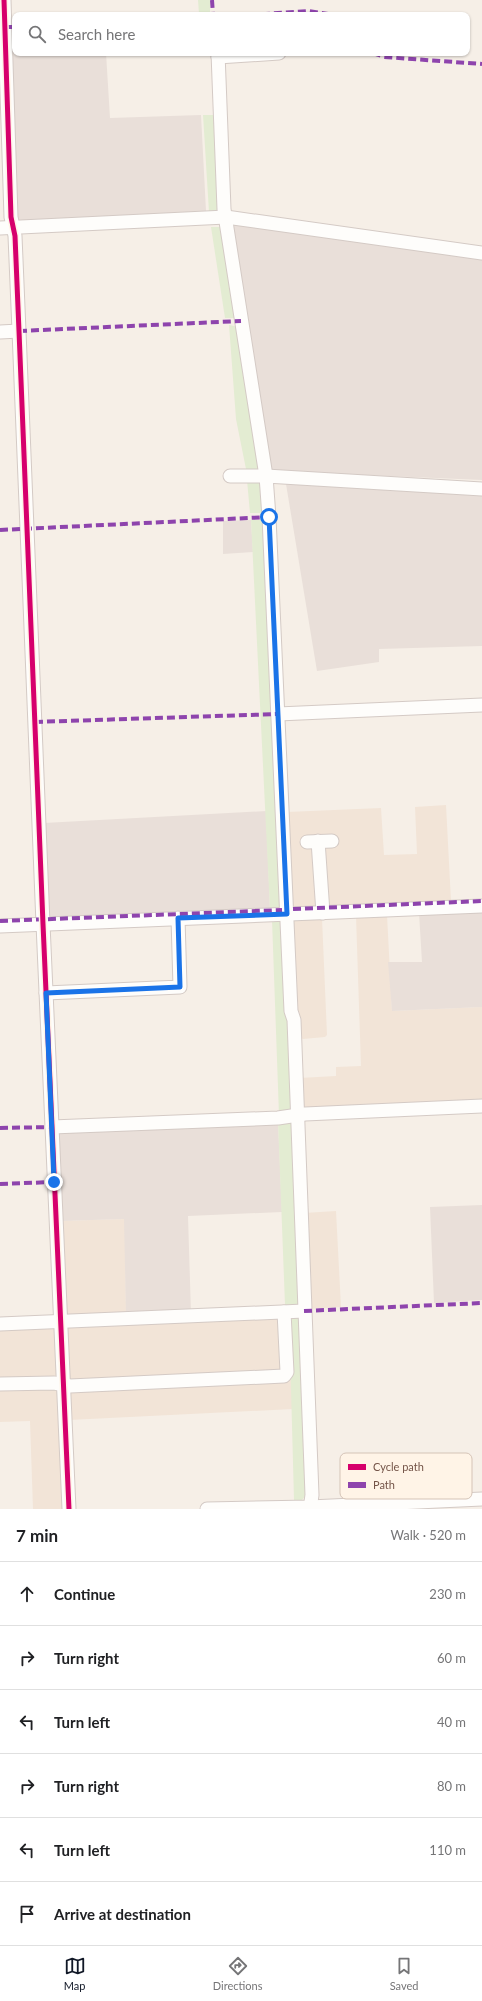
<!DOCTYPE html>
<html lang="en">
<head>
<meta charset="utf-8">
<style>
	body { margin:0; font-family:Lato,sans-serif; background:#f2f2f2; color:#202124 }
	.stop { position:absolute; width:12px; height:12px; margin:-9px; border:3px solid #1a73e8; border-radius:50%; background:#fff }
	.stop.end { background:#1a73e8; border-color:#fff; box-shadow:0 1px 4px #0008 }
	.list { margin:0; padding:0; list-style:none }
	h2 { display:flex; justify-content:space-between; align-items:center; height:52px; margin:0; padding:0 16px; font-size:17px }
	h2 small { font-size:13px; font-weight:400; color:#757577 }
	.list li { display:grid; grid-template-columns:26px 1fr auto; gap:12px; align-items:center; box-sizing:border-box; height:64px; padding:0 16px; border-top:1px solid #e0e0e0 }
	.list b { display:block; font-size:15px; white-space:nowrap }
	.list em { font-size:13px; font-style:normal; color:#757577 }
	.icon { flex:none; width:22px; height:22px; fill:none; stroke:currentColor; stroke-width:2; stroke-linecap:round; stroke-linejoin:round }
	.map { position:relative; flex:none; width:482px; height:1509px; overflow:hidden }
	.search { position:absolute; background:#fff; box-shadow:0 1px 3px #0004; left:12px; right:12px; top:12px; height:44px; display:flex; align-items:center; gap:10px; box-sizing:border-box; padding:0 14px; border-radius:8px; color:#757577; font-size:15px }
	.sheet { height:436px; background:#fff }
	nav { display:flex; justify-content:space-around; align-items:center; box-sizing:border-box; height:56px; border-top:1px solid #e0e0e0; background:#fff; font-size:11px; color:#757577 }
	nav a { display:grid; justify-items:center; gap:2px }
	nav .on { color:#111827 }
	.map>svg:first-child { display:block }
	.residential { fill:#f2e4d7 }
	.industrial { fill:#e9dfd9 }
	.green { fill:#e3ecd2 }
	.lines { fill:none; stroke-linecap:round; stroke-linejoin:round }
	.minor-casing { stroke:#d4cac5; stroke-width:15 }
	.minor { stroke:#fefdfb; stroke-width:13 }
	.quiet { stroke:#8e44ad; stroke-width:4; stroke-dasharray:8 4; stroke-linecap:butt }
	.cycleway-casing { stroke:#fff4e7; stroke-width:8 }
	.cycleway { stroke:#d6006c; stroke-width:5 }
	.route { stroke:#1a73e8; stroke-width:5 }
	.key { fill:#fff4e7; stroke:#d5c4b7; stroke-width:1 }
	.key-label { font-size:11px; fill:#745448 }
</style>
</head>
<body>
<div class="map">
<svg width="482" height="1509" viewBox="0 0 482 1509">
	<rect width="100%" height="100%" fill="#f6efe7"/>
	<g class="residential">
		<path d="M446,805l5,96 -157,7 -2,-3 -5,-93 94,-4 3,47 33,-1 -2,-47z"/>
		<path d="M387,915l5,96 90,-4v94l-176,9 -6,-5 -1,-27 37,-2v-9l25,-1 -5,-150z"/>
		<path d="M322,918l5,117 -2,2 -22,2 -5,-3 -6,-116z"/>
		<path d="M336,1211l5,96 -33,2 -4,-96z"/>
		<path d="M125,1219l1,97 -62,1 -3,-96z"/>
		<path d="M289,1315l4,94 -224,11 -4,-93z"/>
		<path d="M50,1326l6,3 9,180h-32l-3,-88 -30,1v-94z"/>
	</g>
	<g class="industrial">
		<path d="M15,29v24h91l4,65 91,-3 5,96 -189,10 -7,-191z"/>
		<path d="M232,222l250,36v222l-210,-9 -6,-24z"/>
		<path d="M286,484l196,12v150l-103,3v13l-62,9z"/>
		<path d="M251,520l2,32 -30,2v-33z"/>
		<path d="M266,811l4,98 -221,8 -5,-94z"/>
		<path d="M482,910v97l-90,4 -4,-49h34l-3,-49z"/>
		<path d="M278,1121l4,91 -94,4 3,98 -65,2 -2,-97 -63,2 -5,-92z"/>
		<path d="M482,1205v95l-48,3 -4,-96z"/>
	</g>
	<g class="green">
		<path d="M198,0h12v13l-11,1z"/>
		<path d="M203,115h13l4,96 -11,1z"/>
		<path d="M211,227h13l14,91h-13z"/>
		<path d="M229,325l10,2 21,142 3,44h-13l-4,-44 -10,-50z"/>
		<path d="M251,520h12l20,388 -13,1z"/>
		<path d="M272,920h11l8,192 -12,3z"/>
		<path d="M293,1118l7,186 -15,1 -7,-184z"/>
		<path d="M289,1315h10l7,180 -4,5h-8z"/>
	</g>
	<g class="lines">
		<g class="minor-casing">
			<g id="minor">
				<path d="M4,0l7,217 4,19 4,95 24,593 26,585"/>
				<path d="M218,53l6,156 42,267 3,41 22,494 3,9 18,475 -2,14"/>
				<path d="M218,57l61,-4"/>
				<path d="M0,228l226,-11 256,36"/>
				<path d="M0,332l19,-1"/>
				<path d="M230,476h36l216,13"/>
				<path d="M278,714l204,-9"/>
				<path d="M318,841l5,72"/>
				<path d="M307,842l25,-1"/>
				<path d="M0,926l482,-20"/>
				<path d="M46,993l134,-6 -2,-69"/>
				<path d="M52,1127l226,-9 27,-4 177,-8"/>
				<path d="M0,1324l304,-13"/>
				<path d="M0,1384l54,-1 16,3 214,-10 3,-4 -3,-60"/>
				<path d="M207,1509l103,-2 172,-8"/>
			</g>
		</g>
		<use href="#minor" class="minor"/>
		<g class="quiet">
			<path d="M212,0l1,15"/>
			<path d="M250,15l58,-4 27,4"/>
			<path d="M5,27h10"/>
			<path d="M373,53l11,4 98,7"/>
			<path d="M19,331l222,-10"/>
			<path d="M0,530l269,-13"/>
			<path d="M35,722l243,-8"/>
			<path d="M293,909l189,-8"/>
			<path d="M0,921l282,-11"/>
			<path d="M0,1128l52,-1"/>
			<path d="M0,1184l54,-2"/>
			<path d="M304,1311l178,-8"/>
		</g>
		<g class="cycleway-casing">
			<path id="cycleway" d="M4,0l7,217 4,19 4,95 24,593 26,585"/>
		</g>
		<use href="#cycleway" class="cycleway"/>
	</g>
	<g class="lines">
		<path class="route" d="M54,1182l-8,-189 134,-6 -2,-69 109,-4 -18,-397"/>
	</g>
	<rect x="340" y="1453" width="132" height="46" rx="6" class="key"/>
	<rect x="348" y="1464" width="18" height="6" fill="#d6006c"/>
	<rect x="348" y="1482" width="18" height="6" fill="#8e44ad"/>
	<g class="key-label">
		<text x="373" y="1471">Cycle path</text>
		<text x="373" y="1489">Path</text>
	</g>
</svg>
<div class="stop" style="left:269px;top:517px"></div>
<div class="stop end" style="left:54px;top:1182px"></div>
<div class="search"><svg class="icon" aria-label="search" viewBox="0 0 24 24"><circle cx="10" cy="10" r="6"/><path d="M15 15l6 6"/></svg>Search here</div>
</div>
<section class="sheet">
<h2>7 min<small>Walk · 520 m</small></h2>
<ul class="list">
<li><svg class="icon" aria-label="ahead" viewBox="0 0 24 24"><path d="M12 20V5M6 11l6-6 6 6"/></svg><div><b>Continue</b></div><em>230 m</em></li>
<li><svg class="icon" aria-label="right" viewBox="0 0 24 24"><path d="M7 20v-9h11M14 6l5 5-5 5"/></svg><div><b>Turn right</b></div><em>60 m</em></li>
<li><svg class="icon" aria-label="left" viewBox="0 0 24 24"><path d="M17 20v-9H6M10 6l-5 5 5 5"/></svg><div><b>Turn left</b></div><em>40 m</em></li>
<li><svg class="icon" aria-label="right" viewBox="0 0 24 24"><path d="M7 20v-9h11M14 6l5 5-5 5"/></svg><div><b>Turn right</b></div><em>80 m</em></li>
<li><svg class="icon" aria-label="left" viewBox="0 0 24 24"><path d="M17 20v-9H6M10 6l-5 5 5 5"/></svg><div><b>Turn left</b></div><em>110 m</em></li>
<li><svg class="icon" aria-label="arrive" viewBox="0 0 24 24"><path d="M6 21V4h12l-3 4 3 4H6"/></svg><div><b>Arrive at destination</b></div></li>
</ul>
</section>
<nav>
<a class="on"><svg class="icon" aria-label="map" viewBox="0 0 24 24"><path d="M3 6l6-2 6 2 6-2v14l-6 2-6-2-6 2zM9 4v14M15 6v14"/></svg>Map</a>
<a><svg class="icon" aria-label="directions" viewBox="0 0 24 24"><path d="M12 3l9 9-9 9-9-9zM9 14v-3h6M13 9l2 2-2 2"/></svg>Directions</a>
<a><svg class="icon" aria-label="saved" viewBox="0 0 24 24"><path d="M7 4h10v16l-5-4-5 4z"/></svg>Saved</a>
</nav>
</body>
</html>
